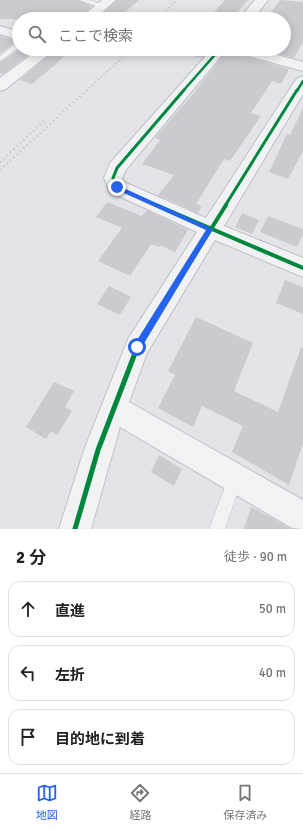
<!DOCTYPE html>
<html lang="ja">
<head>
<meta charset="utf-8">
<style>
	body { margin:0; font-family:Signika,"Noto Sans JP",sans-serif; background:#f2f2f2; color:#222 }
	.stop { position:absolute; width:12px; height:12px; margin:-9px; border:3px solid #2563eb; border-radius:50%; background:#fff }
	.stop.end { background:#2563eb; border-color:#fff; box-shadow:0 1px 4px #0008 }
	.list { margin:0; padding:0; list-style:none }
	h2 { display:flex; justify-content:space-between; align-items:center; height:52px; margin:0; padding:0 16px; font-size:17px }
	h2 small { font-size:13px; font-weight:400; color:#767676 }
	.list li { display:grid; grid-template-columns:26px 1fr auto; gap:12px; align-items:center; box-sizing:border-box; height:56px; margin:0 8px 8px; padding:0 8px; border:1px solid #e0e0e0; border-radius:12px }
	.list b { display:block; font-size:15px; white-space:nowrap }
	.list em { font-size:13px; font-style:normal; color:#767676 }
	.icon { flex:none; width:22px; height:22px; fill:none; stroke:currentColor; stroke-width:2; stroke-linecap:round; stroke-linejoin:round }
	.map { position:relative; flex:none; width:303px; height:529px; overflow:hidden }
	.search { position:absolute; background:#fff; box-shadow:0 2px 10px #0003; left:12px; right:12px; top:12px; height:44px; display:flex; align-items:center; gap:10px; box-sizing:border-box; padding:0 14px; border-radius:22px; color:#767676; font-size:15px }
	.sheet { height:244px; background:#fff }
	nav { display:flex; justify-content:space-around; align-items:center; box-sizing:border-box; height:56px; border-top:1px solid #e0e0e0; background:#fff; font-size:11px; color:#767676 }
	nav a { display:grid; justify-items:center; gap:2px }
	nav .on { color:#2563eb }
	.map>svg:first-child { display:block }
	.building { fill:#c9cbcf }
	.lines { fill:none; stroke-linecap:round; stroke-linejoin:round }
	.lane-casing { stroke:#bfc1c3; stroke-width:1 }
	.street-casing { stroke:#bfc1c3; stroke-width:2 }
	.lane { fill:#f1f2f4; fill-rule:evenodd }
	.street { fill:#f1f2f4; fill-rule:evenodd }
	.rail-far1 { stroke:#cbccce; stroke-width:2; stroke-dasharray:1.5 2.5; stroke-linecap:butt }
	.rail { stroke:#cbccce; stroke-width:2.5; stroke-dasharray:1.5 3; stroke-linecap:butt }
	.cycleway-far3-casing { stroke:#f0f2f6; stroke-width:4 }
	.cycleway-far2-casing { stroke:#f0f2f6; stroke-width:5 }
	.cycleway-far1-casing { stroke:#f0f2f6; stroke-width:6 }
	.cycleway-casing { stroke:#f0f2f6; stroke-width:8 }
	.cycleway-far3 { stroke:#00873e; stroke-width:2.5 }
	.cycleway-far2 { stroke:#00873e; stroke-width:3 }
	.cycleway-far1 { stroke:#00873e; stroke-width:4 }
	.cycleway { stroke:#00873e; stroke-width:5 }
	.route { fill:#2563eb }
</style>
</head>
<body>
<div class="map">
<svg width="303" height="529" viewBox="0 0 303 529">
	<rect width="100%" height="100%" fill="#e2e4e7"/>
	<g class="building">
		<path d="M0,0h78l14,6 -14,13h-78z"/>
		<path d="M117,0h22l-22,19h-21z"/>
		<path d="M225,0h23l-17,19h-23z"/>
		<path d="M280,0l23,2v40l-9,16 -33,-9h23v-30h-18z"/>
		<path d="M0,36l19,5v1h-4l-15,12z"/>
		<path d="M20,49h16l-33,25 -3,-1v-11z"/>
		<path d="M56,49h15l-9,9h1l-31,26 -12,-4z"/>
		<path d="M189,49h21l-8,9 -13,-3z"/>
		<path d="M228,49h3l3,4 55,16 -8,15 -9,-3 -21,32 10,3 -31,45 -6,-2 -28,45 6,2 -4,7 -40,-18 16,-20 -32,-11 18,-24 -5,-2 37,-43z"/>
		<path d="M303,108v43l-15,28 -19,-7 18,-38 3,1z"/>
		<path d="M107,202l35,14 5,-6 41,20 -13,22 -15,-7 -1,2 -8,-3 -21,32 -32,-15 24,-33 -26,-11z"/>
		<path d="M242,213l17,7 -7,14 -17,-7z"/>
		<path d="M268,216l35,13v5l-6,13 -37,-15z"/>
		<path d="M285,280l18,7v27l-27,-11z"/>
		<path d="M109,286l22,11 -11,18 -23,-11z"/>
		<path d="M196,317l57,26 -19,48 44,21 23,-64h2v96l-14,41 -57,-33 11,-26 -41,-20 -9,21 -35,-19 17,-33 -7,-4z"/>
		<path d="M54,382l20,9 -9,16 7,4 -15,24 -6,-4 -5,8 -20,-12z"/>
		<path d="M159,455l23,14 -8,17 -23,-14z"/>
		<path d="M251,507l21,11 19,11h-47z"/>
	</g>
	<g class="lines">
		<g class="lane-casing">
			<g id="lane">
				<path d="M79,0h10l17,6 -3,2z"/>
				<path d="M16,43h3v5l-19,13v-5z"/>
				<path d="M235,472l5,2 2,5 -17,50h-16l21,-55z"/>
			</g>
		</g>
		<g class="street-casing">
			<g id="street">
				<path d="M102,0h14l-22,19h-15z"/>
				<path d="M255,0h13l-15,19h-14z"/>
				<path d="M0,26l19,6v8l-19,-6z"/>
				<path d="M39,49h16l-49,40 -6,2v-13z"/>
				<path d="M212,49h15l-102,122 -3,7 2,4 82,36 89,-137 3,-3 5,-2v18l-79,132 79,32v19l-88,-37 -68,113 -18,49 174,98v29l-11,-1 -172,-101 -29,102h-32l25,-79 44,-111 69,-107 -87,-40 -6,-14 6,-15z"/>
				<path d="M232,49h23l48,13v9l-69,-19z"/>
			</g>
		</g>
		<use href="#lane" class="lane"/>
		<use href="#street" class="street"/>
		<g class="rail-far1">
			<path d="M157,19l21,-19"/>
			<path d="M86,91l46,-42"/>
		</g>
		<g class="rail">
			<path d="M0,162l44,-41"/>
			<path d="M0,170l87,-80"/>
		</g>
		<g class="cycleway-far3-casing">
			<g id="cycleway-far3">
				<path d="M183,91l37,-42"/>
				<path d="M297,91l6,-10"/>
			</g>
		</g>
		<g class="cycleway-far2-casing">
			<g id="cycleway-far2">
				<path d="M158,206l-41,-19 -4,-9 4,-10 67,-78"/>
				<path d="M225,206l72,-116"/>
			</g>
		</g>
		<g class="cycleway-far1-casing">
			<g id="cycleway-far1">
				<path d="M156,205l147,63"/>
				<path d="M136,349l90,-144"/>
			</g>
		</g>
		<g class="cycleway-casing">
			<path id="cycleway" d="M75,529l23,-79 39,-102"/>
		</g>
		<use href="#cycleway-far3" class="cycleway-far3"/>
		<use href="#cycleway-far2" class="cycleway-far2"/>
		<use href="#cycleway-far1" class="cycleway-far1"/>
		<use href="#cycleway" class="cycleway"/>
	</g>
	<path class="route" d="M117,185l96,44 -73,121 -3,1 -3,-1v-5l72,-115 -91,-41v-3z"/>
</svg>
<div class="stop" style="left:137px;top:347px"></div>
<div class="stop end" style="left:117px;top:187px"></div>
<div class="search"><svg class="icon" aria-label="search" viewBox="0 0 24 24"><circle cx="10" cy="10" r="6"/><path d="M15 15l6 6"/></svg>ここで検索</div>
</div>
<section class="sheet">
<h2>2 分<small>徒歩 · 90 m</small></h2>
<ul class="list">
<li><svg class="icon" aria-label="ahead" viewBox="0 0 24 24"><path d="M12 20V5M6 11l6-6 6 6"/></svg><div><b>直進</b></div><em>50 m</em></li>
<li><svg class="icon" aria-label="left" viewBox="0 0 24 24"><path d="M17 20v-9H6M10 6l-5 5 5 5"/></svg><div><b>左折</b></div><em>40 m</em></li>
<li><svg class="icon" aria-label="arrive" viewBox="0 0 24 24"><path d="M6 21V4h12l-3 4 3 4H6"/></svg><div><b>目的地に到着</b></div></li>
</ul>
</section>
<nav>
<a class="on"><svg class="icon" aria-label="map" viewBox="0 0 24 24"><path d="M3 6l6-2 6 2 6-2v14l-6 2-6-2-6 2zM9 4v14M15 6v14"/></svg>地図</a>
<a><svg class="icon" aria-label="directions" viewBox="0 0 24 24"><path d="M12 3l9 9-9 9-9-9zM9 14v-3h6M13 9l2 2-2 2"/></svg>経路</a>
<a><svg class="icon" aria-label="saved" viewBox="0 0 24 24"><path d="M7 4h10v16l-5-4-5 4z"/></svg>保存済み</a>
</nav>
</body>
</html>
